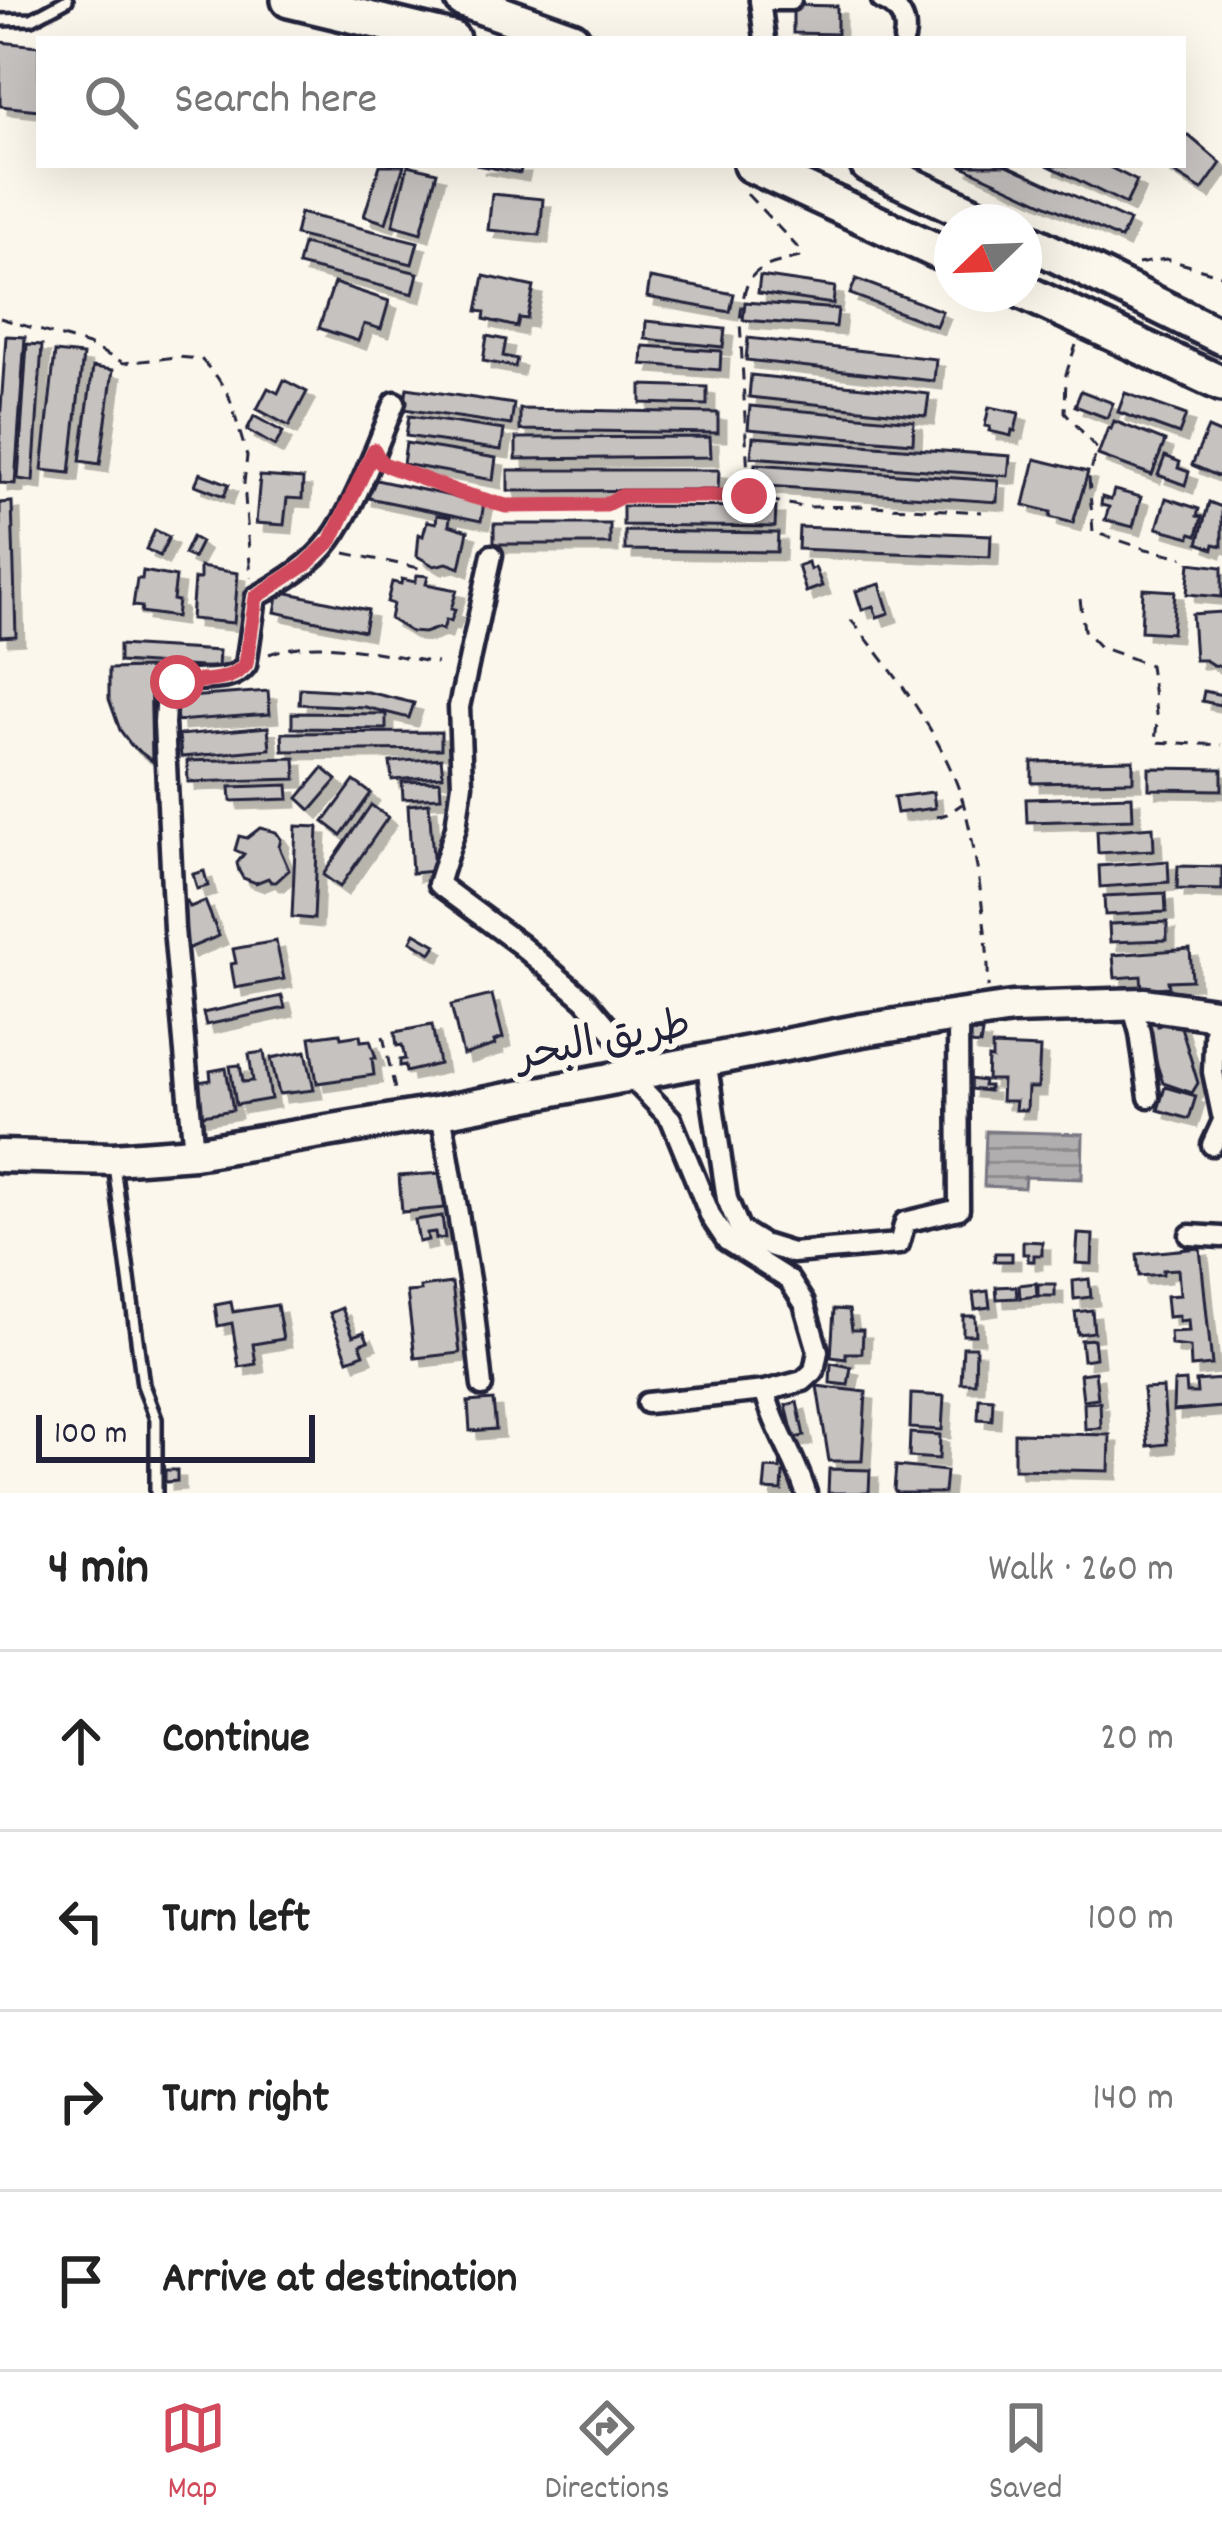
<!DOCTYPE html>
<html lang="en">
<head>
<meta charset="utf-8">
<style>
	body { margin:0; font-family:Dekko,"Playpen Sans Arabic",sans-serif; background:#f2f2f2; color:#222 }
	.compass { position:absolute; left:934px; top:204px; width:108px; height:108px; border-radius:50%; background:#fff; box-shadow:0 12px 48px #0002; rotate:247deg }
	.scale { position:absolute; left:36px; bottom:30px; width:279px; box-sizing:border-box; padding-left:12px; border:6px solid #22223b; border-top:0; font-size:33px; line-height:42px; white-space:nowrap; color:#22223b; -webkit-text-stroke:9px #fbf7ec; paint-order:stroke }
	.stop { position:absolute; width:36px; height:36px; margin:-27px; border:9px solid #d1495b; border-radius:50%; background:#fff }
	.stop.end { background:#d1495b; border-color:#fff; box-shadow:0 3px 12px #0008 }
	.list { margin:0; padding:0; list-style:none }
	h2 { display:flex; justify-content:space-between; align-items:center; height:156px; margin:0; padding:0 48px; font-size:51px }
	h2 small { font-size:39px; font-weight:400; color:#767676 }
	.list li { display:grid; grid-template-columns:78px 1fr auto; gap:36px; align-items:center; box-sizing:border-box; height:180px; padding:0 48px; border-top:3px solid #e0e0e0 }
	.list b { display:block; font-size:45px; white-space:nowrap }
	.list em { font-size:39px; font-style:normal; color:#767676 }
	.icon { flex:none; width:66px; height:66px; fill:none; stroke:currentColor; stroke-width:2; stroke-linecap:round; stroke-linejoin:round }
	.map { position:relative; flex:none; width:1222px; height:1493px; overflow:hidden }
	.search { position:absolute; background:#fff; box-shadow:0 12px 48px #0002; left:36px; right:36px; top:36px; height:132px; display:flex; align-items:center; gap:30px; box-sizing:border-box; padding:0 42px; border-radius:0px; color:#767676; font-size:45px }
	.sheet { height:876px; background:#fff }
	nav { display:flex; justify-content:space-around; align-items:center; box-sizing:border-box; height:168px; border-top:3px solid #e0e0e0; background:#fff; font-size:33px; color:#767676 }
	nav a { display:grid; justify-items:center; gap:6px }
	nav .on { color:#d1495b }
	.map>svg:first-child { display:block }
	.water { fill:url(#water-rules); stroke:#787681; stroke-width:3 }
	.building { fill:#c6c2c0; stroke:#22223b; stroke-width:3; filter:url(#shadow) }
	.lines { fill:none; stroke-linecap:round; stroke-linejoin:round }
	.service-casing { stroke:#22223b; stroke-width:18 }
	.minor-casing { stroke:#22223b; stroke-width:27 }
	.trunk-casing { stroke:#22223b; stroke-width:39 }
	.motorway-casing { stroke:#22223b; stroke-width:42 }
	.path { stroke:#22223b; stroke-width:3; stroke-dasharray:12 9; stroke-linecap:butt }
	.service { stroke:#fbf7ec; stroke-width:9 }
	.minor { stroke:#fbf7ec; stroke-width:18 }
	.trunk { stroke:#fbf7ec; stroke-width:30 }
	.motorway { stroke:#fbf7ec; stroke-width:33 }
	.route { stroke:#d1495b; stroke-width:15 }
	.labels { text-anchor:middle; stroke-width:12; stroke-linejoin:round; paint-order:stroke }
	.street-label { font-size:42px; fill:#22223b; stroke:#fbf7ec }
</style>
</head>
<body>
<div class="map">
<svg width="1222" height="1493" viewBox="0 0 1222 1493">
	<defs>
		<pattern id="water-rules" width="6" height="5" patternUnits="userSpaceOnUse" patternTransform="scale(3)"><rect width="6" height="5" fill="#b1aeb0"/><path d="M0 2.5h6" fill="none" stroke="#908d90"/></pattern>
		<filter id="shadow"><feDropShadow dx="8" dy="8" stdDeviation="0" flood-color="#0004"/></filter>
	</defs>
	<rect width="100%" height="100%" fill="#fbf7ec"/>
	<filter id="ink" filterUnits="userSpaceOnUse"><feTurbulence type="fractalNoise" baseFrequency=".00833" numOctaves="2"/><feDisplacementMap in="SourceGraphic" scale="24" xChannelSelector="R" yChannelSelector="G"/><feConvolveMatrix kernelMatrix="1 2 1 2 8 2 1 2 1" color-interpolation-filters="sRGB"/></filter>
	<g filter="url(#ink)">
		<path class="water" d="M986,1131l97,3 -1,45 -57,-2 -1,11 -40,-2z"/>
		<g class="building">
			<path d="M793,5l44,1v28l-44,-1z"/>
			<path d="M0,42l39,4v64l-39,-4z"/>
			<path d="M1188,135l33,28 -19,27 -37,-23 18,-2v-24z"/>
			<path d="M380,165h24l-18,58 -22,-7z"/>
			<path d="M408,165l29,7 -16,61 -28,-8z"/>
			<path d="M476,165h46l-2,8z"/>
			<path d="M960,165h47l122,56 -8,18z"/>
			<path d="M1047,165h58l32,16 -11,23z"/>
			<path d="M492,194l51,5 -3,36 -52,-5z"/>
			<path d="M300,213l118,29 -6,22 -117,-29z"/>
			<path d="M303,244l115,29 -5,21 -115,-29z"/>
			<path d="M484,276l50,11 -7,32 -8,-1 -2,9 -33,-8 1,-7 -8,-1z"/>
			<path d="M760,276l75,11 -2,17 -75,-11z"/>
			<path d="M650,278l84,16 -4,18 -83,-15z"/>
			<path d="M856,279l86,32 -6,15 -86,-32z"/>
			<path d="M334,283l55,18 -8,28 -17,-5 -6,17 -39,-13z"/>
			<path d="M745,302l93,7 -2,18 -93,-7z"/>
			<path d="M646,321l79,8 -2,18 -78,-8z"/>
			<path d="M6,336l19,1 -10,147 -15,-1v-60z"/>
			<path d="M487,336l19,4 -3,16 14,3 -2,8 -32,-6z"/>
			<path d="M748,338l188,21 -2,22 -188,-21z"/>
			<path d="M27,344l15,1 -9,136 -15,-2z"/>
			<path d="M643,346l78,5 -1,19 -78,-6z"/>
			<path d="M55,352l28,3 -13,118 -28,-3z"/>
			<path d="M93,367l20,3 -13,94 -20,-3z"/>
			<path d="M751,375l178,19 -3,22 -177,-19z"/>
			<path d="M284,380l23,12 -18,34 -32,-17 11,-21 10,5z"/>
			<path d="M641,385l66,2v18l-66,-2z"/>
			<path d="M407,388l107,16 -3,21 -107,-16z"/>
			<path d="M1081,391l32,12 -6,15 -32,-12z"/>
			<path d="M1125,393l61,22 -7,19 -61,-22z"/>
			<path d="M750,406l164,15 -1,22 -165,-14z"/>
			<path d="M989,407l30,6 -4,18 -3,-1 -1,6 -22,-5 1,-4 -5,-1z"/>
			<path d="M520,409l198,4v20l-198,-3z"/>
			<path d="M254,416l29,16 -8,14 -28,-16z"/>
			<path d="M409,416l95,14 -3,20 -95,-14z"/>
			<path d="M1114,421l51,20 -13,34 -54,-20 10,-27 3,1z"/>
			<path d="M1208,428l14,6v44l-30,-13z"/>
			<path d="M710,437l1,20 -195,2v-21z"/>
			<path d="M753,437l257,19 -2,20 -257,-19z"/>
			<path d="M406,443l90,15 -3,22 -90,-16z"/>
			<path d="M1165,456l15,6 -2,6 11,4 -4,13 -27,-10z"/>
			<path d="M1035,459l53,13 -15,51 -23,-6 1,-5 -27,-7z"/>
			<path d="M755,464l243,17 -1,21 -244,-17z"/>
			<path d="M508,470h211l-1,20 -210,1z"/>
			<path d="M200,473l29,11 -5,12 -29,-11z"/>
			<path d="M260,476l43,3 -1,20 -15,-1 -3,27 -28,-2z"/>
			<path d="M367,478l117,25 -3,18 -117,-24z"/>
			<path d="M1114,490l27,7 -8,30 -28,-7 4,-13 -8,-2 1,-8 9,3z"/>
			<path d="M1166,498l33,11 -2,7 5,1 -5,18 -6,-2 -1,4 -33,-9z"/>
			<path d="M12,502l4,134 -16,1v-134z"/>
			<path d="M1209,502l13,5v39l-8,-2 -1,5 -15,-6z"/>
			<path d="M623,506l153,1 -1,20 -152,-2z"/>
			<path d="M437,515l13,2 -1,8 19,6 -8,37 -13,-5 -13,3 -17,-10 2,-22 4,2 4,-15 9,2z"/>
			<rect x="494" y="524" width="116" height="20"/>
			<path d="M799,527l192,8 -1,22 -192,-8z"/>
			<path d="M155,530l14,7 -9,19 -14,-7z"/>
			<path d="M625,531l153,2 -1,19 -152,-2z"/>
			<path d="M192,537l9,5 -8,16 -9,-4z"/>
			<path d="M808,562l2,8 5,-3 7,19 -16,6 -8,-26z"/>
			<path d="M1190,563l32,4v30l-35,-3z"/>
			<path d="M200,567l38,6 -4,50 -43,-4 3,-40h6z"/>
			<path d="M143,571l33,6 -3,23 5,1 -2,16 -35,-5 1,-5 -9,-1 4,-27h5z"/>
			<path d="M417,575l11,1 -2,8 31,6 -6,19 4,1 -4,11 -5,-1 -3,10 -5,-2 -14,5 -13,-1 -21,-13 3,-15 -6,-2 5,-20 9,2 1,-5 13,3z"/>
			<path d="M880,584l9,29 -12,4 -4,-11 -11,4 -6,-19z"/>
			<path d="M1143,589l32,2 -3,42 -31,-2z"/>
			<path d="M279,591l89,19 -4,21 -89,-19z"/>
			<path d="M1222,612v54l-9,-1 -8,-5h-10l-3,-46z"/>
			<path d="M119,645l100,6 -1,17 -99,-6z"/>
			<path d="M150,668l2,93 -21,-16 -11,-15 -11,-31v-30z"/>
			<path d="M300,688l68,4 46,11 -5,15 -44,-11 -66,-3z"/>
			<path d="M268,691l2,23 -93,7 -2,-23z"/>
			<path d="M1204,691l18,4 -2,10 -18,-4z"/>
			<path d="M292,713l94,1v15l-94,-1z"/>
			<path d="M268,727l2,22 -89,8 -2,-22z"/>
			<path d="M441,732v17l-158,2 -1,-18z"/>
			<path d="M295,758l1,21 -108,3 -1,-21z"/>
			<path d="M441,758l2,18 -51,4 -2,-18z"/>
			<path d="M1133,760v21l-101,2v-21z"/>
			<path d="M323,768l14,12 -26,30 -13,-12z"/>
			<path d="M1149,768l73,1v21l-73,-1z"/>
			<path d="M354,781l17,12 -30,42 -17,-13z"/>
			<path d="M440,781l1,16 -38,2 -1,-17z"/>
			<path d="M288,785l1,14 -58,2 -1,-14z"/>
			<path d="M933,792l2,16 -38,5 -3,-16z"/>
			<path d="M1132,796l1,23 -106,3 -1,-23z"/>
			<path d="M429,803l5,68 -22,2 -4,-68z"/>
			<path d="M371,805l17,12 -48,70 -17,-12z"/>
			<path d="M296,826l22,1 -4,92 -22,-2z"/>
			<path d="M1153,827l1,23 -56,3 -1,-22z"/>
			<path d="M260,828l16,4 5,7 -2,8 10,23 -13,12h-5l-3,-4 -12,5 -13,-5 -4,-7 -2,-8 7,-9 -9,-4 4,-14 8,2z"/>
			<path d="M1168,861l1,21 -69,5 -1,-21z"/>
			<path d="M1178,866l44,1v23l-45,-1z"/>
			<path d="M204,871l4,15 -11,3 -4,-15z"/>
			<path d="M1165,893l1,19 -61,3 -1,-19z"/>
			<path d="M187,901l3,6 15,-6 14,35 -32,13 -10,-27 -3,-16z"/>
			<path d="M1167,922v18l-57,2 -1,-18z"/>
			<path d="M415,933l21,12 -5,8 -20,-12z"/>
			<path d="M276,941l8,38 -49,9 -4,-24 5,-1 -3,-14z"/>
			<path d="M1190,949l2,31 -24,1 1,6 -27,2 -1,-13 -26,2 -2,-23z"/>
			<path d="M492,995l11,43 -9,3 1,4 -32,10 -12,-50z"/>
			<path d="M282,996l3,12 -79,17 -3,-12z"/>
			<path d="M1178,1017l20,66 -6,10 -29,-10 -18,-55 3,-1 -2,-4 9,-4 3,7z"/>
			<path d="M432,1025l7,39 -33,8 -1,-7 -5,1v-6l5,-1 -3,-14 -5,1 -2,-14z"/>
			<path d="M970,1032l12,1 -2,12 -11,-1z"/>
			<path d="M340,1033l1,5 19,-3 1,6 9,-1 6,18h-4l2,17 -57,8 -7,-46z"/>
			<path d="M992,1046l48,2 -2,40h-10l-1,22h-12l1,-9h-15l1,-21h-15l1,-22 4,1z"/>
			<path d="M306,1051l8,39 -35,4 -8,-36z"/>
			<path d="M264,1052l7,47 -35,6 -6,-39 10,-1 3,17 10,-1 -4,-27z"/>
			<path d="M226,1068l7,42 -37,6 -5,-33 20,-3 -1,-9z"/>
			<path d="M970,1079l14,2 -1,5h6v5l-20,-2z"/>
			<path d="M1165,1087l31,9 -7,23 -31,-9z"/>
			<path d="M442,1173l3,35 -43,4 -3,-36z"/>
			<path d="M442,1216l3,22 -9,1 -1,-7 -8,1 1,7 -9,2 -4,-22z"/>
			<path d="M1078,1234l15,1 -1,29 -16,-1z"/>
			<path d="M1023,1241l19,1v13h-8v6h-6v-7h-5z"/>
			<path d="M1200,1248l12,117 -21,2 -1,-20 -19,-2 -1,-13 19,-1 -1,-11 -9,1v-5l-11,1 -2,-21 14,-1 -2,-26 -15,1v4l-24,2 -2,-22z"/>
			<path d="M995,1253h17v8h-18z"/>
			<path d="M1089,1279l2,18 -17,2 -1,-18z"/>
			<path d="M452,1283l8,70 -45,5 -8,-66 14,-1 -1,-4z"/>
			<path d="M1036,1283l1,13 -17,2 -1,-13z"/>
			<rect x="1038" y="1284" width="17" height="12"/>
			<path d="M1016,1286l1,12 -20,1 -1,-12z"/>
			<path d="M988,1291l2,16 -15,2 -2,-16z"/>
			<path d="M231,1302l2,10 44,-7 6,34 -30,5 3,20 -17,3 -7,-44 -14,3 -3,-21z"/>
			<path d="M342,1308l11,28 11,-4 4,9 -8,3 4,10 -16,6 -18,-47z"/>
			<path d="M834,1309l15,1 3,20h11l-1,23h-16v6l-15,-2z"/>
			<path d="M1092,1310l2,22 -16,2 -3,-22z"/>
			<path d="M963,1316h12l1,19h-13z"/>
			<path d="M1094,1339l2,19 -13,2 -2,-20z"/>
			<path d="M963,1347h13l-1,36h-14z"/>
			<path d="M831,1363l20,4 -3,18 -18,-2z"/>
			<path d="M1095,1372l3,26 -15,2 -3,-26z"/>
			<path d="M1222,1379v28l-49,4 1,-29 12,-1 1,12h10l-1,-12z"/>
			<path d="M817,1386l49,6 -4,69h-33z"/>
			<path d="M1163,1388l4,56 -19,2 -5,-57z"/>
			<path d="M911,1394l33,2 -2,34 -32,-2z"/>
			<path d="M979,1398l14,1 -1,21 -14,-1z"/>
			<path d="M493,1400l3,29 -26,2 -2,-29z"/>
			<path d="M797,1402l7,34 -10,2 -8,-33z"/>
			<path d="M1100,1402l1,26 -16,1 -1,-26z"/>
			<path d="M910,1433l30,2 -1,24 -30,-2z"/>
			<path d="M1014,1433l96,2 -1,36 -95,-2z"/>
			<path d="M781,1457h7l-1,16h-4l-1,18 -18,-1 2,-22 14,1z"/>
			<path d="M896,1466l50,5 -2,22h-47l-3,-3z"/>
			<path d="M829,1469l41,1 -1,23h-41z"/>
			<path d="M165,1470h12v11l-12,1z"/>
		</g>
		<g class="lines">
			<g class="service-casing">
				<g id="service">
					<path d="M0,20l32,-1 35,-19"/>
					<path d="M114,1165l29,220 13,34v74"/>
				</g>
			</g>
			<g class="minor-casing">
				<g id="minor">
					<path d="M760,0l5,39"/>
					<path d="M760,0h31"/>
					<path d="M882,0c17,7 26,20 22,39"/>
					<path d="M492,555l-33,152 3,77 -6,43 -18,57 81,60 66,56 46,54 -1,22 41,43 40,98 16,24 62,39 15,23 14,48 -4,20 -11,10 -38,10 -118,12"/>
					<path d="M1132,1004l8,29 9,64"/>
					<path d="M1215,1013l-2,59 9,43"/>
					<path d="M706,1059l21,140 13,31 23,14 29,9 107,-9 6,-22 54,-13 -1,-193"/>
					<path d="M441,1112l32,192 9,82"/>
					<path d="M1212,1145l10,-22"/>
					<path d="M194,1153l-20,-224 -10,-206c1,-9 0,-21 4,-30 10,-25 60,-2 78,-28l10,-68c27,-15 57,-33 75,-58 25,-34 47,-97 64,-137"/>
					<path d="M1190,1235l32,2"/>
					<path d="M765,1391c8,35 30,66 41,102"/>
				</g>
			</g>
			<g class="trunk-casing">
				<path id="trunk" d="M0,1156l113,3 81,-6 247,-41 421,-82 150,-22 133,-4 77,11"/>
			</g>
			<g class="motorway-casing">
				<g id="motorway">
					<path d="M289,0l163,39"/>
					<path d="M463,0l109,39"/>
					<path d="M751,165l201,93"/>
					<path d="M868,165l121,57"/>
					<path d="M1024,239l198,98"/>
					<path d="M1024,292l198,92"/>
				</g>
			</g>
			<g class="path">
				<path d="M747,194l53,56v7c-48,11 -54,13 -60,63l9,176 54,11 68,-1 111,6"/>
				<path d="M1138,264l28,-5 56,16"/>
				<path d="M0,318l88,27 36,18 52,-6 25,2 16,18 12,19 18,60 -3,27 7,95"/>
				<path d="M1076,345l-10,29 -1,38 32,37 -8,29 4,54 53,17 37,8"/>
				<path d="M388,466l72,27 46,13 98,-1 19,-9h125"/>
				<path d="M345,553l74,15"/>
				<path d="M1080,599l4,31 16,17 50,18 7,57 -2,20 67,3"/>
				<path d="M851,620c42,50 93,118 112,182 10,36 16,75 20,111 3,25 6,49 5,75"/>
				<path d="M269,654c49,-19 116,1 168,9"/>
				<path d="M936,817l11,-3 15,-10"/>
				<path d="M383,1036l13,58"/>
			</g>
			<use href="#service" class="service"/>
			<use href="#minor" class="minor"/>
			<use href="#trunk" class="trunk"/>
			<use href="#motorway" class="motorway"/>
		</g>
	</g>
	<g class="lines" filter="url(#ink)">
		<path class="route" d="M177,682c22,-1 55,1 69,-18l10,-67 49,-32 27,-26 42,-89 7,13 79,30 46,13 98,-1 18,-9h127"/>
	</g>
	<g class="labels">
		<g class="street-label">
			<text transform="translate(603 1037) rotate(-11)" y="15">طريق البحر</text>
		</g>
	</g>
</svg>
<svg class="compass" viewBox="-18 -18 36 36"><path d="M0-13l5 13h-10z" fill="#e53935"/><path d="M0 13l5-13h-10z" fill="#767676"/></svg>
<div class="scale">100 m</div>
<div class="stop" style="left:177px;top:682px"></div>
<div class="stop end" style="left:749px;top:496px"></div>
<div class="search"><svg class="icon" aria-label="search" viewBox="0 0 24 24"><circle cx="10" cy="10" r="6"/><path d="M15 15l6 6"/></svg>Search here</div>
</div>
<section class="sheet">
<h2>4 min<small>Walk · 260 m</small></h2>
<ul class="list">
<li><svg class="icon" aria-label="ahead" viewBox="0 0 24 24"><path d="M12 20V5M6 11l6-6 6 6"/></svg><div><b>Continue</b></div><em>20 m</em></li>
<li><svg class="icon" aria-label="left" viewBox="0 0 24 24"><path d="M17 20v-9H6M10 6l-5 5 5 5"/></svg><div><b>Turn left</b></div><em>100 m</em></li>
<li><svg class="icon" aria-label="right" viewBox="0 0 24 24"><path d="M7 20v-9h11M14 6l5 5-5 5"/></svg><div><b>Turn right</b></div><em>140 m</em></li>
<li><svg class="icon" aria-label="arrive" viewBox="0 0 24 24"><path d="M6 21V4h12l-3 4 3 4H6"/></svg><div><b>Arrive at destination</b></div></li>
</ul>
</section>
<nav>
<a class="on"><svg class="icon" aria-label="map" viewBox="0 0 24 24"><path d="M3 6l6-2 6 2 6-2v14l-6 2-6-2-6 2zM9 4v14M15 6v14"/></svg>Map</a>
<a><svg class="icon" aria-label="directions" viewBox="0 0 24 24"><path d="M12 3l9 9-9 9-9-9zM9 14v-3h6M13 9l2 2-2 2"/></svg>Directions</a>
<a><svg class="icon" aria-label="saved" viewBox="0 0 24 24"><path d="M7 4h10v16l-5-4-5 4z"/></svg>Saved</a>
</nav>
</body>
</html>
